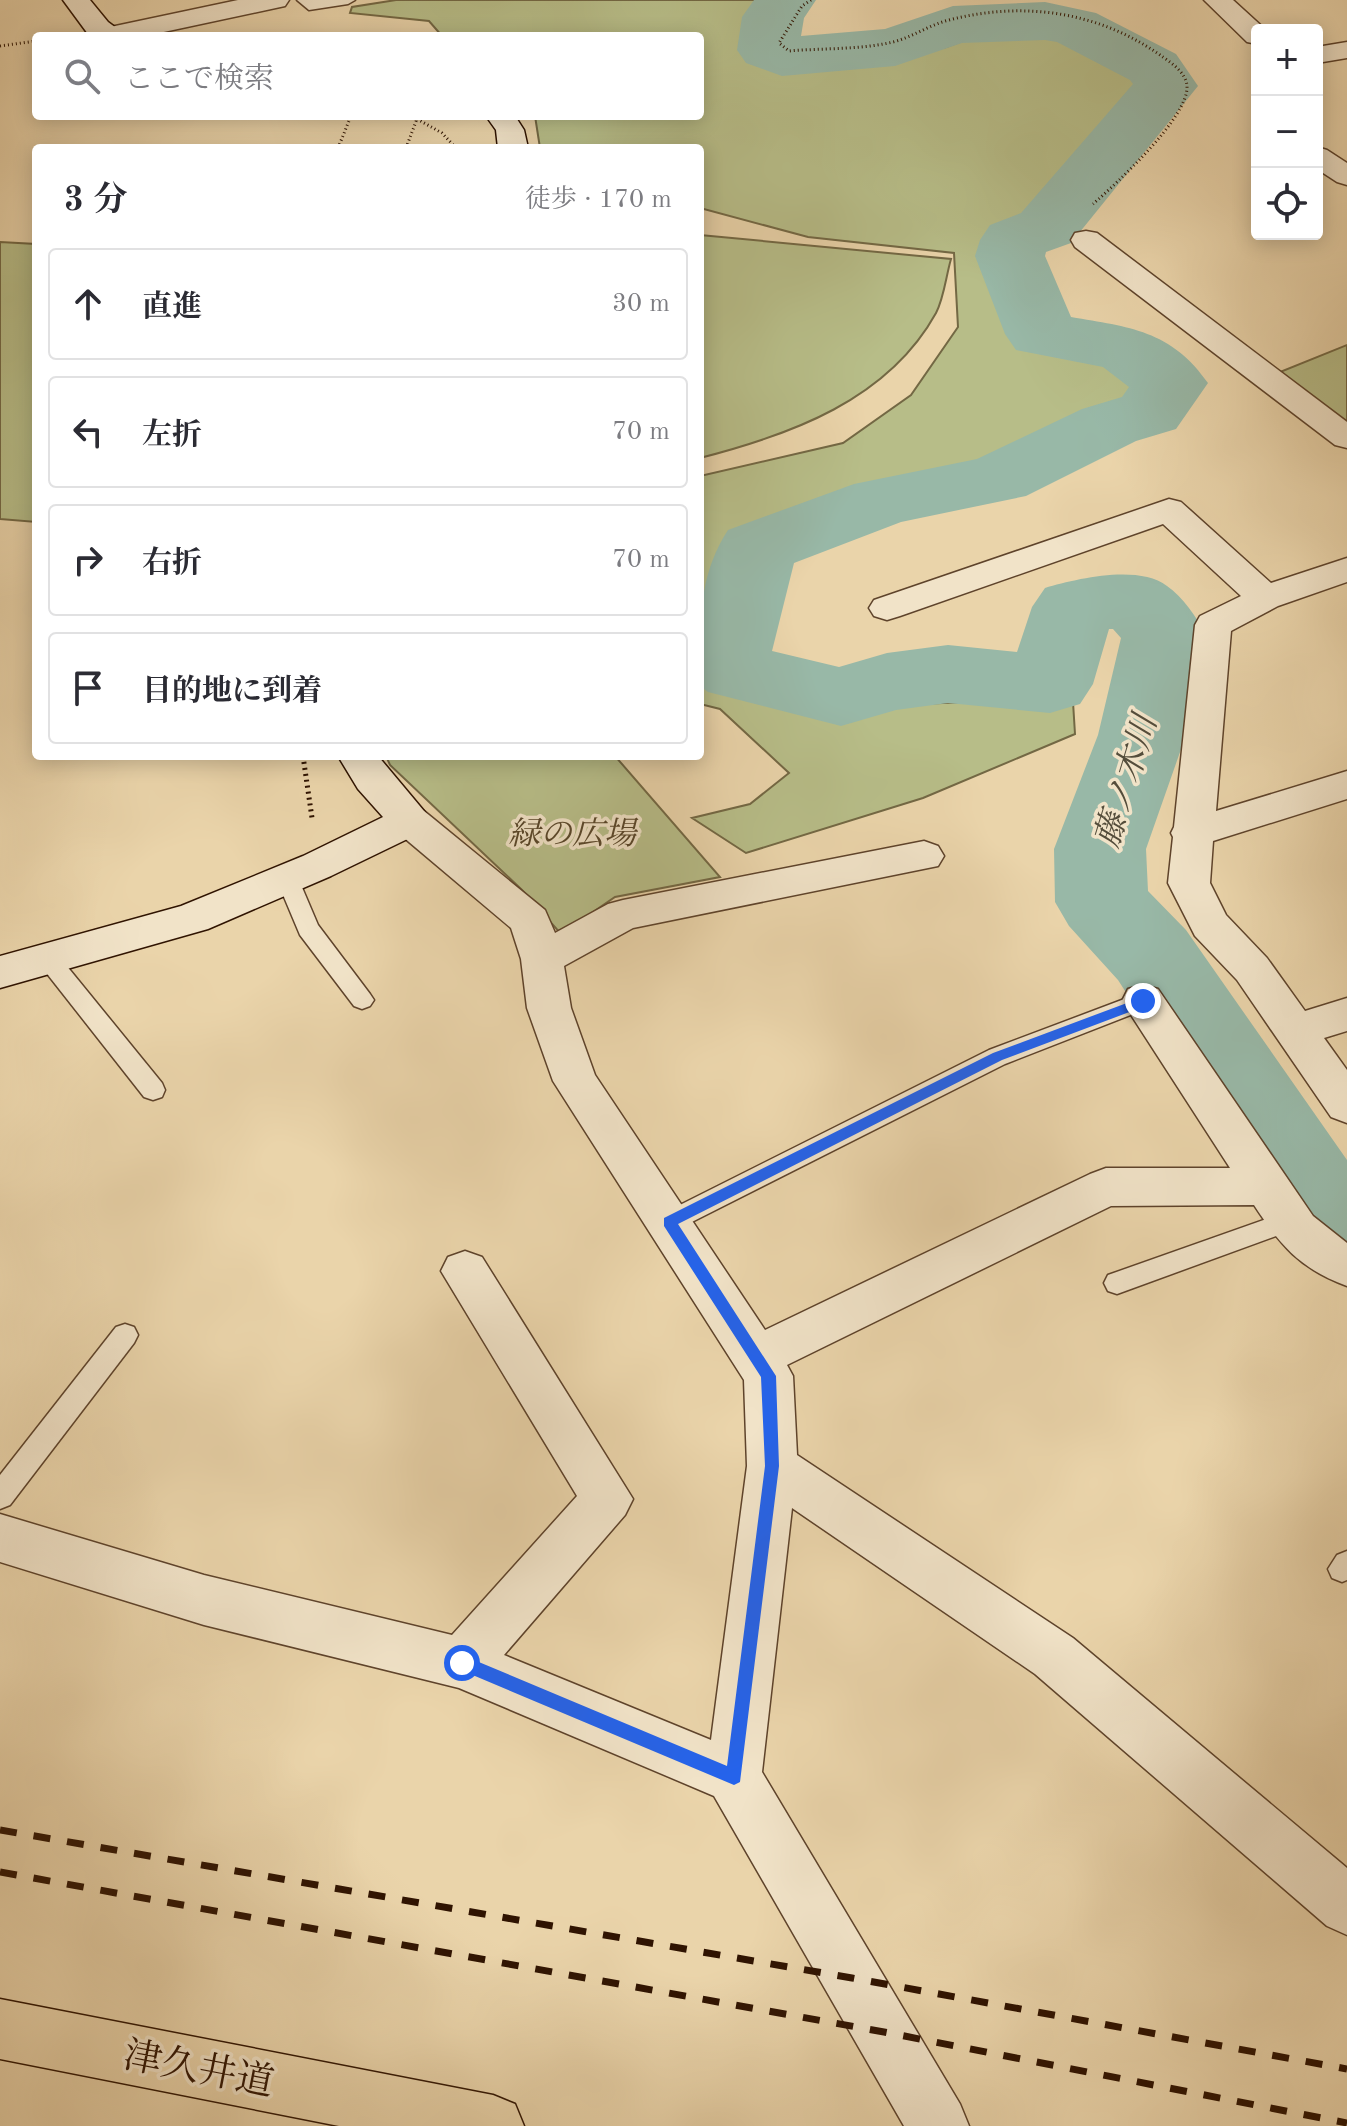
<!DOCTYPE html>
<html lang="ja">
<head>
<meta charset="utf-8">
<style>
	body { margin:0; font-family:"Old Standard TT","Noto Serif JP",serif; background:#f7f7f7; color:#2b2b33 }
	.controls { position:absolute; right:24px; top:24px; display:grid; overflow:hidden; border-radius:8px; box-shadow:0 4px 20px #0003 }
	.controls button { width:72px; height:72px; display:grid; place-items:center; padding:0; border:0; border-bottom:2px solid #e1e1e2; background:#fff; color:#2b2b33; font:40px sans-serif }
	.stop { position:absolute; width:24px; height:24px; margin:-18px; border:6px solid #2563eb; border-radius:50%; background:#fff }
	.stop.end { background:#2563eb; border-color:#fff; box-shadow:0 2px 8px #0008 }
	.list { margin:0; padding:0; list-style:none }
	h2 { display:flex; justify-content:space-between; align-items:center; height:104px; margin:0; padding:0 32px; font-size:34px }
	h2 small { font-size:26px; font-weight:400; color:#7c7c81 }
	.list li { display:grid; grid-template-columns:52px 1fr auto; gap:24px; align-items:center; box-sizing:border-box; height:112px; margin:0 16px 16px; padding:0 16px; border:2px solid #e1e1e2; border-radius:8px }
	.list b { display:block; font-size:30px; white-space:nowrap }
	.list em { font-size:26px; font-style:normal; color:#7c7c81 }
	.icon { flex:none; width:44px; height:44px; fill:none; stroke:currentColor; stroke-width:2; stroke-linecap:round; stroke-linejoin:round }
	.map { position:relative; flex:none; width:1347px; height:2126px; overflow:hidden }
	.search { position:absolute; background:#fff; box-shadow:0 4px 20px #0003; left:32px; top:32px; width:672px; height:88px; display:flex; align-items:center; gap:20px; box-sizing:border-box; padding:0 28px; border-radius:8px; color:#7c7c81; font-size:30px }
	.panel { position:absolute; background:#fff; box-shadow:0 4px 20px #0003; left:32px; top:144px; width:672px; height:616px; border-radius:8px }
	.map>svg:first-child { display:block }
	.green { fill:#b7bd88; stroke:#736844; stroke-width:2 }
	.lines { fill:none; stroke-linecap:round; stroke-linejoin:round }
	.river { fill:#98b8a7; fill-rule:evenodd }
	.lane-casing { stroke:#5e432b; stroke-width:3 }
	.street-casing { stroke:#5e432b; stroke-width:3 }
	.secondary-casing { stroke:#2f1301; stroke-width:3 }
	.primary-casing { stroke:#2f1301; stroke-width:3 }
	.path-far1 { stroke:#2f1301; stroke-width:3; stroke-dasharray:1 3; stroke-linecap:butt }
	.path { stroke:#2f1301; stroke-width:5; stroke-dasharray:2 4; stroke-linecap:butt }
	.lane { fill:#f1e3c8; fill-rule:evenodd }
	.street { fill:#f1e3c8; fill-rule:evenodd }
	.secondary { fill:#f1e3c8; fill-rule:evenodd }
	.primary { fill:#ead4aa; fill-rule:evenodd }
	.rail { stroke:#2f1301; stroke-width:7; stroke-dasharray:17 17; stroke-linecap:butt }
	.route { fill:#2563eb }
	.labels { text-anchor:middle; stroke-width:7; stroke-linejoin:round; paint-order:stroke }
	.park-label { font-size:32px; font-style:italic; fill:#58462a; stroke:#f1e3c8 }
	.water-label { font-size:34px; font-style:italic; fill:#544d3b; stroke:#f1e3c8 }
	.near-street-label { font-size:38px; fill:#2f1301; stroke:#f1e3c8 }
</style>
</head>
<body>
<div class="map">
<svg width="1347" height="2126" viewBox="0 0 1347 2126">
	<rect width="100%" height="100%" fill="#ead4aa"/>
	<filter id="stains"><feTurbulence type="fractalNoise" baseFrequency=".0025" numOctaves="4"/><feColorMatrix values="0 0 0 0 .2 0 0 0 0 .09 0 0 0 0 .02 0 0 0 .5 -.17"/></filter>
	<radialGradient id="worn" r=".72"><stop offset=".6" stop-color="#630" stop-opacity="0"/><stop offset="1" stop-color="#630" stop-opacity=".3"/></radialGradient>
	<g class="green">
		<path d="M396,0h396l-39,31 -8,17 17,18c63,3 115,-4 176,-17 16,-3 31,-13 47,-15 23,-5 51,-6 73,-3 36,5 69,33 97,52 0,11 3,27 -2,37 -18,37 -73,67 -110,79v20l-43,16 19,33 28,74 62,8 35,29 -22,23 -80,35 -49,29 -89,18 -37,12 -116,53 -20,69 -5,32 -25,20 120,38 146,-6h106l2,32 -152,64 -177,55 -54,-35 58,-14 39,-31 -69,-64 -20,-5v-228l143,-33 68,-48 47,-68 -4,-74 -146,-16 -108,-29v-60h-160l-5,-32h165v-80h-258l-13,-15 -79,-8 2,-6z"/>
		<path d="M700,235l251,24c-5,17 -7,39 -15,54 -48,87 -146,122 -236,145z"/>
		<path d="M0,242l36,2v278l-36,-3z"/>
		<path d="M1347,345v78l-67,-51z"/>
		<path d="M386,756h229l105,121 -105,20 -54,37 -39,-44 -132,-125z"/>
	</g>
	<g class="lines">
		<path class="river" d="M754,0h62l-12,18 -3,18 84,-7 68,-23 92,-4 51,11 80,41 22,32 -127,157 -25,9 -1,4 26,61c58,10 100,13 137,66l-32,46 -40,12 -110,55 -125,26 -107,41 -22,88 67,16 48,-14 61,-8 69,7 15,-45 13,-19c31,-9 93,-24 122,-2 16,11 29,31 39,48l-20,101 -40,114 2,42 38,39 161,230v102l-37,-12 -31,-21 -161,-249 -49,-54 -14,-24 -1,-53 44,-114 23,-97 -8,-9h-4l-16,55 -13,20 -30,9 -102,-10 -52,7 -55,16 -133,-34 -8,-6c0,-55 -4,-107 28,-156l126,-46 123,-25 105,-50 40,-12 7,-10 -26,-20 -87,-17 -11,-16 -30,-78 5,-16 10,-15 31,-12 112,-129 -3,-4 -73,-38 -12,-2 -83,3 -67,23 -113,10 -36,-13 -9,-13 5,-33z"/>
		<g class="lane-casing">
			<g id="lane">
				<path d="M297,0h58l-7,4 -39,6z"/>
				<path d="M287,870l8,2 3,6 20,47 52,69 4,6 -4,6 -8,3 -8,-3 -54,-71 -24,-57 3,-6z"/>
				<path d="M49,951l8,3 105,129 3,7 -3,7 -9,3 -9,-3 -103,-131 -4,-6 4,-6z"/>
				<path d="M1143,992l8,3 4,6 -4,6 -146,57 -327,165 -9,3 -9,-3 -4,-7 4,-7 329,-165z"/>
				<path d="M1289,1211l9,3 4,7 -4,7 -181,66 -9,-3 -4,-8 4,-8z"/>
				<path d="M125,1324l9,3 4,8 -4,8 -124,162 -10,4v-34l116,-148z"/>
				<path d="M1347,1551v29l-5,2 -10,-4 -4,-9 9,-14z"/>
			</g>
		</g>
		<g class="street-casing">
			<g id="street">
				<path d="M238,0h51l-4,6 -140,30 -48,-1 4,-6z"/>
				<path d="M1204,0h29l33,30h-9v14l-10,-2z"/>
				<path d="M1347,42v16l-30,5v-16z"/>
				<path d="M1317,147l10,3 20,13v22l-10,-3 -20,-13z"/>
				<path d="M1086,231l11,2 250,189v26l-12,-3 -260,-198 -4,-7 4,-7z"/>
				<path d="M1169,499l12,3 90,81 76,-25v24l-69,24 -47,25 -15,180 131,-40v28l-134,42 -3,42 16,32 41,43 38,53 42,-13v33l-23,7 23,32v53l-16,-6 -94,-137 -42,-44 -27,-53 5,-46 -2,-4 3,-6 21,-202 5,-9 41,-20 -78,-72 -263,92 -13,4 -13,-4 -5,-8 5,-8z"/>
				<path d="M410,807l14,4 121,99 10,23 53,-29 15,-4 301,-59 14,5 6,10 -6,10 -305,62 -69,38 7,42 24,67 170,255 325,-156 16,-6h124l-108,-167 6,-12 15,-4 15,4 155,227 34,27v43c-47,-17 -67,-41 -93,-81l-143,1 -324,159 6,11 4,79 276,183 274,230v67l-20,-9 -292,-252 -243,-166 -30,264 198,332 9,22h-65l-190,-330 -255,-108 -255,-63 -204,-63v-48l204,61 248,60 125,-139 -136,-225 7,-14 17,-6 17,6 151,242 -8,16 -121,140 207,85 36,-274 -3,-86 -191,-299 -26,-73 -6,-49 -10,-31 -115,-97 -6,-10 6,-10z"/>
			</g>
		</g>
		<g class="secondary-casing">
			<g id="secondary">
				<path d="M63,0h27l18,22 19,14 -39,-2z"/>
				<path d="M486,116h29l9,14 4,18h-30l-2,-18z"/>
				<path d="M338,756h40l46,55 6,10 -6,10 -93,45 -123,53 -208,59v-32l181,-50 122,-50 80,-39 -25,-28z"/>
			</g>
		</g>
		<g class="primary-casing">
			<path id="primary" d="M0,1999l493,96 22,9 9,22h-185l-339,-67z"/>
		</g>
		<g class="path-far1">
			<path d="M811,0l-9,6 -23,37 10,8c34,-3 70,-1 104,-9 20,-5 36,-17 56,-22 74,-19 148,-9 211,35 10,7 26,17 27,31 2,31 -71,98 -94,118"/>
			<path d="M0,46l36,-5"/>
			<path d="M417,119l25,14 14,15"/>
			<path d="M338,148l13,-32"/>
			<path d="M406,148l11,-29 -9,-3"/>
		</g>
		<path class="path" d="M303,756l9,62"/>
		<use href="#lane" class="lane"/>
		<use href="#street" class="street"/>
		<use href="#secondary" class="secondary"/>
		<use href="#primary" class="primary"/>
		<g class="rail">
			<path d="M0,1830l852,148 495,91"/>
			<path d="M0,1872l884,160 463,91"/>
		</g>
	</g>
	<path class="route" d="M1143,997l7,4 -2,4 -146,55 -324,164 98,152 3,90 -39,316 -6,3 -278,-117v-10l6,-3 265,111 38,-300 -4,-89 -97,-151v-8l329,-165z"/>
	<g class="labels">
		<g class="park-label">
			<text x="572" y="844">緑の広場</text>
		</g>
		<g class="water-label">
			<text transform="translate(1125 781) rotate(-73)" y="12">藤ノ木川</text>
		</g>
		<g class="near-street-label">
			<text transform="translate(199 2068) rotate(11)" y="13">津久井道</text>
		</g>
	</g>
	<rect width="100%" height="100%" filter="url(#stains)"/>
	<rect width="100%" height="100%" fill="url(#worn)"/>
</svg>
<div class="controls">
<button>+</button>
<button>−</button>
<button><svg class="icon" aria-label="locate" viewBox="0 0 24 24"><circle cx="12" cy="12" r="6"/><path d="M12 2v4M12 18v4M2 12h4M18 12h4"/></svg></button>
</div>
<div class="stop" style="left:462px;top:1663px"></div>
<div class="stop end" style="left:1143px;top:1001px"></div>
<div class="search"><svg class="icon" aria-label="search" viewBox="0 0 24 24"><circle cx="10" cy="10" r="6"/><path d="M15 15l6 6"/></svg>ここで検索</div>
<section class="panel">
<h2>3 分<small>徒歩 · 170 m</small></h2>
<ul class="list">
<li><svg class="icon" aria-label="ahead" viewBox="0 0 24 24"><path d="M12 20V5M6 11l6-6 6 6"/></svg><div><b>直進</b></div><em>30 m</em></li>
<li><svg class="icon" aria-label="left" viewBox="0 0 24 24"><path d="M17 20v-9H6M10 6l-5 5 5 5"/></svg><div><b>左折</b></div><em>70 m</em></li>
<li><svg class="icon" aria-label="right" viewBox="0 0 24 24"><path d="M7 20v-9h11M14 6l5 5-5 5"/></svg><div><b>右折</b></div><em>70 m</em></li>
<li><svg class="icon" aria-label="arrive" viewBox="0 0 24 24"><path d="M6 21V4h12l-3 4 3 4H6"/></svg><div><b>目的地に到着</b></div></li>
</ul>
</section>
</div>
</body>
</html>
